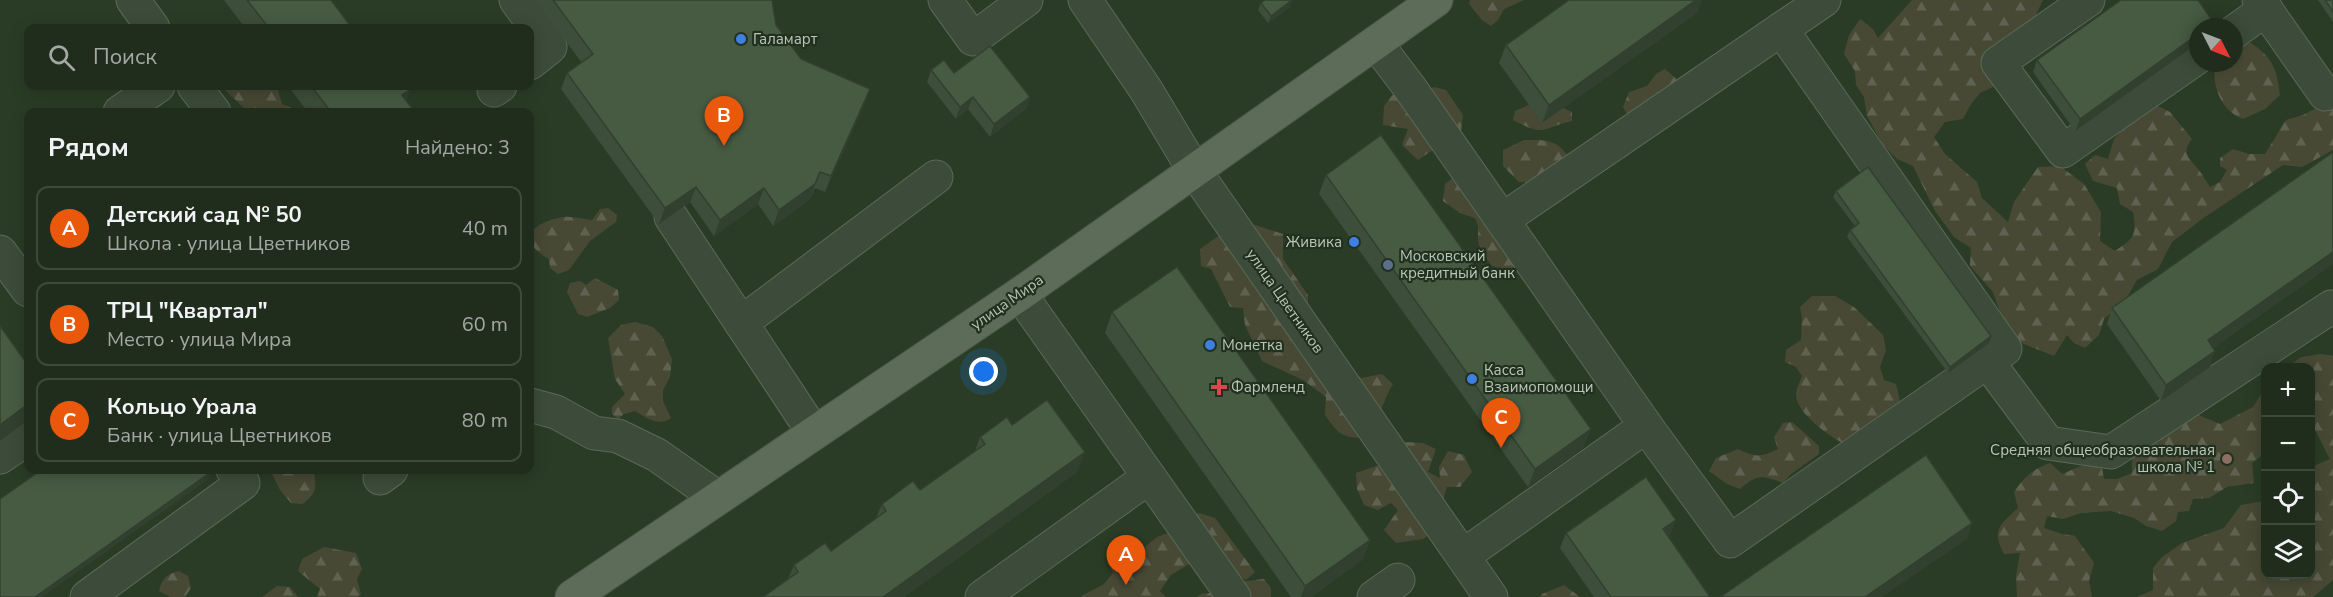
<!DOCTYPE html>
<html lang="ru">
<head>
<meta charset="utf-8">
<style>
	body { margin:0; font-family:"Nunito Sans",sans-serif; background:#283525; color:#f1f3f6 }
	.controls { position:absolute; right:18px; bottom:18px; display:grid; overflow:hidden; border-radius:12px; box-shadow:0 3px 15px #0003 }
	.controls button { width:54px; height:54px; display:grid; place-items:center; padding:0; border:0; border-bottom:2px solid #3d493b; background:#202d1c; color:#f1f3f6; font:30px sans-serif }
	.compass { position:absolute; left:2189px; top:18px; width:54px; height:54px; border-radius:50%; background:#202d1c; box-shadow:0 3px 15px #0003; rotate:132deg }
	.you { position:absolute; left:984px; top:372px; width:21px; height:21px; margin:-15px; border:4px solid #fff; border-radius:50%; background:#1a73e8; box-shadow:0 0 0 9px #1a73e833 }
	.badge { display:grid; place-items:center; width:39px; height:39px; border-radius:50%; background:#ea580c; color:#fff; font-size:20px; font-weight:700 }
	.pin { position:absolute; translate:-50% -50px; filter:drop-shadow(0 2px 3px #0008) }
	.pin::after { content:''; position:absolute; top:32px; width:21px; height:18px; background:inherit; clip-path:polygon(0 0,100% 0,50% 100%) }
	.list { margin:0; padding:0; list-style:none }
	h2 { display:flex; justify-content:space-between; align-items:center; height:78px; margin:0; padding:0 24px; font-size:26px }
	h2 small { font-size:20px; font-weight:400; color:#a2a8a3 }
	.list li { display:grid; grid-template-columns:39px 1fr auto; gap:18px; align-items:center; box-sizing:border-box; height:84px; margin:0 12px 12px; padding:0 12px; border:2px solid #3d493b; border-radius:12px }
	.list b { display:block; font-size:22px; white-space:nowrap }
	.list p { margin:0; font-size:20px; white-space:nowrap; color:#a2a8a3 }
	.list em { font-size:20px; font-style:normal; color:#a2a8a3 }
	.icon { flex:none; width:33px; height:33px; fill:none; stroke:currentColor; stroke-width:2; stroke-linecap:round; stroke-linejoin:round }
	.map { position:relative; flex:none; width:2333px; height:597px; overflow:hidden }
	.search { position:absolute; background:#202d1c; box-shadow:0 3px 15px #0003; left:24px; top:24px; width:510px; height:66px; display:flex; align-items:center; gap:15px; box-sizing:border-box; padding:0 21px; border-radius:12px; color:#a2a8a3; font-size:22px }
	.panel { position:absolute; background:#202d1c; box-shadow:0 3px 15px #0003; left:24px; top:108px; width:510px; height:366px; border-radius:12px }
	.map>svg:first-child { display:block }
	.forest { fill:url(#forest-firs) }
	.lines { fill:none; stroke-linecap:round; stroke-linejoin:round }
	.minor-casing { stroke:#5b6a58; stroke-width:35 }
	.major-casing { stroke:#495846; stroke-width:35 }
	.minor { stroke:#3d4c3a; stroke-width:33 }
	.major { stroke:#5c6c58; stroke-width:33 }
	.wall { fill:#3d4e3a }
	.shaded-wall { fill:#32402f }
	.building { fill:#475b43; stroke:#32402f; stroke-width:1.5 }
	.shop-dot { fill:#3f7fe0; stroke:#22311f; stroke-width:2 }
	.service-dot { fill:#5c6f8a; stroke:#22311f; stroke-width:2 }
	.health-dot { fill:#e0444e; stroke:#22311f; stroke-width:2 }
	.education-dot { fill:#8d6e63; stroke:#22311f; stroke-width:2 }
	.labels { text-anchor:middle; stroke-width:4.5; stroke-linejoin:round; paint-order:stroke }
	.poi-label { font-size:15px; fill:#b8c7b6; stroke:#22311f; text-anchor:start }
	.street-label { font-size:15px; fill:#b8c7b6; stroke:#22311f }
</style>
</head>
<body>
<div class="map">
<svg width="2333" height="597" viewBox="0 0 2333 597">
	<defs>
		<pattern id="forest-firs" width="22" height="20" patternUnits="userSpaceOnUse" patternTransform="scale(1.5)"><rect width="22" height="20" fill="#474935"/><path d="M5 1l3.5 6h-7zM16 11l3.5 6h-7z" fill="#5f6250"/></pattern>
	</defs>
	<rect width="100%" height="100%" fill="#2a3c26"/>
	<g class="forest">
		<path d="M1470,0h54l-20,9 -6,11 -7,6 -9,-6 -13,-16z"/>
		<path d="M1912,0h131l-13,27 -33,58 -17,8 -9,11 -8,15 -18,3 -11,15 11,17 32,28 5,16 26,24 6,-20 24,-35 22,-1 24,18 17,28 -1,29 15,10c19,-13 22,-15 18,-39l-13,-8 -3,-16 -24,-7 -8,-17 10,-9 13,4 6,-20 19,-20 21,-15 16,8 22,27c-11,15 -4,18 6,30 4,5 8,12 12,18l10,-5 7,-12 -7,-4v-8l13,-9 16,5h16l21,-34 17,-5 30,-16v51l-31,17 -19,-2 -81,54 -30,23 -14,27 -21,11 -13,22 -20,17 -5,16 -14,13 -11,-5 -7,-8 -13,21 -35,-14 -20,-33 -6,-17 -23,-26 1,-18 -17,-11 -19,-26 -22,-45 -16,-7 -14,-14 -16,-29 -3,-19 -8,-12 -1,-14 -11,-17 5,-19 11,-16 13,10 5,9z"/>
		<path d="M2251,43c22,15 26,26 29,52l-15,14 -22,10c-23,-9 -31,-33 -28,-56h19v-19z"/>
		<path d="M1665,69l13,11 -46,42 -9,-15 6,-15 18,-6 9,-12z"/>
		<path d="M221,86h56l5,18 13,5 1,3h-48z"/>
		<path d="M1434,87l12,3 17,25 -2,16 -43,29 -16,-15 6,-16 -25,-4 1,-19 14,-18 25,4z"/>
		<path d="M1529,105l34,3 9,4v9c-32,8 -26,16 -59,-1l2,-9z"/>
		<path d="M1524,140c20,0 31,-2 44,16l-26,27 -23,-1 -16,-16v-16z"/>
		<path d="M1454,177l75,82 -17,12 -20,-5c-6,-8 -14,-18 -14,-28 0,-9 1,-12 -3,-20l-15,-5 -17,-12 2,-17z"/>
		<path d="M608,208l9,7 -1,7 -26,19 -21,29 -11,4 -8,-6 -1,-9c-35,-19 -16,-37 14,-42 9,-1 20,2 29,3l8,-11z"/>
		<path d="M1255,225l28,9v25l25,36v19l41,55 12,9 21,-4 11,10c-11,17 -13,38 -26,54 -25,0 -28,-3 -42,-23l1,-18 -23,-17 -41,-19 -17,-36 -2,-17 -13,-1 -19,-38 -10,-3 -1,-17 20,-14 17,-3z"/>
		<path d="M595,278l23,12 1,10 -9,8 -23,9 -9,-3 -11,-22 3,-9 10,-2 6,4z"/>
		<path d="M1812,296h23l19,11 29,28 3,15 -6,17 4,13 12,4 4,17 -5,13 -49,31c-17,-9 -49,-31 -50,-50 0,-6 4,-13 6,-19l-6,-9 -11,-5 1,-12 15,-10 1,-22 -2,-11z"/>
		<path d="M635,322l18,5 9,9 10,23 -2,18 -7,13v11l8,17c-13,9 -24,0 -36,-7l-11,3 -6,5 -6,-5v-7l13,-13 -10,-15 -7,-41 13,-13z"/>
		<path d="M2321,354l12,2v224l-20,17h-176l16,-7v-22l9,-11 20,-14 42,-15 17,-23 24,-4 1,73h44l1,-107 19,-8 -19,-37 -1,-54 -22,-1 13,-10z"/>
		<path d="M2265,388v65l-13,10 2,20 -27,4 -18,11 -16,1 -4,12 -11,1 -2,9 -14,10 -16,-5 -12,-8 -23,-7 -30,2 -18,6 -16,-3 -3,12 18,6 13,2 19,27 -5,18 3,16h-75l-1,-21 4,-23 -16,1c-13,-25 -4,-29 14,-46l-4,-16c10,-15 19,-23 36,-29l12,11 31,-13 9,7 2,11h13l15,-6v-21l16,-8 11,-2 13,-14 24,-14 24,10 33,-17z"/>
		<path d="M1792,422l27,24v8l-28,20 -8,9c-21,-8 -26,-9 -43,6l-13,-5 -18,-13 7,-13 22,-9c19,9 22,8 40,0l-4,-12 9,-14z"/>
		<path d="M1405,442l18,1 13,6 -8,23 12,6 -1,-11 9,-16 16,4 8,17 -12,15h-13l-4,13 -1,26 -19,13 -27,4 -12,-13 14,-20 -7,-7 -13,7 -14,-5 -7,-16 -1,-16 26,-9 4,-19z"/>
		<path d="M270,470h43c4,16 4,24 -11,34l-11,-1 -11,-13z"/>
		<path d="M1199,513l16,5 40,54 -9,8 -46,-30 -11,14 -18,11 -11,16 6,6h-86l24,-13 9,-11 -6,-12 11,-9 16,4 23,-19 17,-6 6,-10z"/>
		<path d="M324,547l32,6 6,16 -5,10 4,15 -3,3h-41l3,-8 -22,-18 4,-12z"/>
		<path d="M179,571l9,5 3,12 -6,9h-15l-11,-6c3,-13 8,-17 20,-20z"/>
		<path d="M1264,579l7,9v9h-74l4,-3 19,-2 18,-10z"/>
		<path d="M1564,585l16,12h-40l2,-3z"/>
		<path d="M277,586l13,1 8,10h-36z"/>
	</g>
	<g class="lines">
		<g class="minor-casing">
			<g id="minor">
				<path d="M133,0l20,28"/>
				<path d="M516,0l34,47 -20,16"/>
				<path d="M945,0l28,39 53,-39"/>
				<path d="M1085,0l61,90 48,80 297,427"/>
				<path d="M2088,0l-90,63 65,88 135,-94"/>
				<path d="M2259,0l66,94"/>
				<path d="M2234,32l32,-23"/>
				<path d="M1376,43l34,45 236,338 -183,130"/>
				<path d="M194,86l20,26"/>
				<path d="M494,90l6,-4"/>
				<path d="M120,112l38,-26"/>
				<path d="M671,217l143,216"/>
				<path d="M1502,220l322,-220"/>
				<path d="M0,252l28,38"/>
				<path d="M1020,294l214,303"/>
				<path d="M741,323l195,-146"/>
				<path d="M1987,361l61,82 63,9 220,-145 2,3"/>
				<path d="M530,405l26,7 38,21 24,3 39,19 61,43"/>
				<path d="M1646,426l84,115 275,-192 -224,-320"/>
				<path d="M0,457l28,-19"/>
				<path d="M380,478l11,-8"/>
				<path d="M87,597l156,-114 -10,-13"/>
				<path d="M982,597l167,-120"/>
				<path d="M1374,597l24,-17"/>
			</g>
		</g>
		<g class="major-casing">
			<path id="major" d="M572,597l448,-303 416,-294"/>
		</g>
		<use href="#minor" class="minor"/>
		<use href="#major" class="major"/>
	</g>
	<g class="wall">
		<path d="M224,0h107l21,28h-107z"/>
		<path d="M536,0h236l4,25 25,34 69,30 -6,16 -39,87 -10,-4 -6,12 -36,26 -15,-22 -44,32 -24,-34 -31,22 -98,-135 6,-16 14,-11z"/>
		<path d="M1292,0l-2,7 -22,16 -10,-13 3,-7z"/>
		<path d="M2198,0l-123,131 -42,-59 4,-12z"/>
		<path d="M2318,0h15v22z"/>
		<path d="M1698,12l-156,111 -43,-60 7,-18z"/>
		<path d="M931,70l23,3 76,24 -4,12 -36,28 -22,-28 -12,10 -29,-37z"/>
		<path d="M288,86h118l4,4 -4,11 9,11h-107z"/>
		<path d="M1326,175l258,272 -56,40 -209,-293z"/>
		<path d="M1836,191l155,145 -2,7 -41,30 -101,-136 3,-7 5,-4 -22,-29z"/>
		<path d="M2333,264l-120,84 -3,19 -49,34 -54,-77 5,-16z"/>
		<path d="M1112,312l258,228 -8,20 -51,37h-20l-186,-264z"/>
		<path d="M1012,425l65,47 -173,125h-141l25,-18 6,-14 37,-14 45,-33 6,-14 38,-14 55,-39 5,-14z"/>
		<path d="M1566,533l104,3 -1,1 41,60h-116l-34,-49z"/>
	</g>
	<g class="shaded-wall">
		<path d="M1292,0l-2,7 -22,16 3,-7z"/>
		<path d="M1696,0h6l-4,12 -156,111 7,-18z"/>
		<path d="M2198,34v9l-123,88 5,-12z"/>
		<path d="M870,89l-6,16 -39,87 6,-16z"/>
		<path d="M410,90l-8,21v-16z"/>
		<path d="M973,97l-5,12 -12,10 4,-12z"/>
		<path d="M1030,97l-4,12 -36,28 4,-13z"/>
		<path d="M820,172l-11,28 -36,26 6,-16z"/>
		<path d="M696,187l-6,15 -31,22 6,-16z"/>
		<path d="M764,188l-6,16 -44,32 6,-16z"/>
		<path d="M2333,252v12l-131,92 6,-16z"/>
		<path d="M1991,336l-2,7 -41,30 2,-6z"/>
		<path d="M2215,351l-5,16 -49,34 5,-16z"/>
		<path d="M28,404v16l-28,21v-16z"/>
		<path d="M1591,429l-7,18 -56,40 7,-18z"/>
		<path d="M1085,452l-8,20 -173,125h-21z"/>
		<path d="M211,472l-2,7 -167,118h-7z"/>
		<path d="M1676,520l-6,16 -13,9 6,-16z"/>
		<path d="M1972,523l-5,16 -85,58h-17z"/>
		<path d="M1370,540l-8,20 -51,37h-10l4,-11z"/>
	</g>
	<g class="building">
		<path d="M247,0h84l21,28h-83z"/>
		<path d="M553,0h219l4,25 25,34 69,30 -39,87 -11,-4 -5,12 -36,26 -15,-22 -44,32 -24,-33 -31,21 -98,-135 26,-19z"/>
		<path d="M1265,0h27l-21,16 -10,-13z"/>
		<path d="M1569,0h127l-147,105 -43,-60z"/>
		<path d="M2121,0h77l16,23 -6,4h-10v7l-118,85 -43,-59z"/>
		<path d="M2325,0h8v12z"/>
		<path d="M990,46l40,51 -36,27 -21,-27 -13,10 -29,-37 13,-10 10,13z"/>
		<path d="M311,86h95l4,4 -8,5 13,17h-84z"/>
		<path d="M1381,135l210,294 -56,40 -209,-294z"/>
		<path d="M2333,152v100l-125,88 7,11 -49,34 -54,-77z"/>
		<path d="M1868,167l123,169 -41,31 -100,-137 9,-7 -23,-32z"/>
		<path d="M1177,267l193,273 -65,46 -193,-274z"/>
		<path d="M0,326l28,39v39l-28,21z"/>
		<path d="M1047,400l38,52 -202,145h-120l35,-25 -4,-7 31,-22 6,8 55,-40 -4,-7 31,-23 7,9 65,-46 -5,-7 27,-20 5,8z"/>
		<path d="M1926,455l46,68 -107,74h-145z"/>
		<path d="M41,470h168l2,2 -176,125h-35v-98z"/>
		<path d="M1646,477l30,43 -13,9 47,68h-99l-45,-64z"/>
	</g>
	<g class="shop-dot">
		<circle cx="741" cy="39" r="6"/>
		<circle cx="1354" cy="242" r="6"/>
		<circle cx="1210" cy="345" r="6"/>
		<circle cx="1472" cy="379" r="6"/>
	</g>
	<circle class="service-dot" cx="1388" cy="265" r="6"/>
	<path class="health-dot" d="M1216 378h6v6h6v6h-6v6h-6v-6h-6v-6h6z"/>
	<circle class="education-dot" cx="2227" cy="459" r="6"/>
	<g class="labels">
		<g class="poi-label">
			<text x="753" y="44">Галамарт</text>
			<text x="1342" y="247" text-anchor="end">Живика</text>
			<text x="1400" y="261">Московский<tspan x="1400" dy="17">кредитный банк</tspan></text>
			<text x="1222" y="350">Монетка</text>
			<text x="1484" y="375">Касса<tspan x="1484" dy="17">Взаимопомощи</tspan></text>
			<text x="1231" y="392">Фармленд</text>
			<text x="2215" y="455" text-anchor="end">Средняя общеобразовательная<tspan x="2215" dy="17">школа № 1</tspan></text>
		</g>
		<g class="street-label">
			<text transform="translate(1285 301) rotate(55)" y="5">улица Цветников</text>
			<text transform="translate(1007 302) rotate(-35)" y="5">улица Мира</text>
		</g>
	</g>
</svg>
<div class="controls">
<button>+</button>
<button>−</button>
<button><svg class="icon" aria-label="locate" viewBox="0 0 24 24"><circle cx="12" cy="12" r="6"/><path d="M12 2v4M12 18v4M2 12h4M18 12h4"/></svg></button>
<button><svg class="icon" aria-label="layers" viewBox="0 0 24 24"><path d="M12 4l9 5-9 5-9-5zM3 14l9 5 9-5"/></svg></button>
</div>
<svg class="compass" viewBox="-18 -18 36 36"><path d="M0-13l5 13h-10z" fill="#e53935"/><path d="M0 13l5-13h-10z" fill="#a2a8a3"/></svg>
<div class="you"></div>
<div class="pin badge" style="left:1126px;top:585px">A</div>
<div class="pin badge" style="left:724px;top:146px">B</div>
<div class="pin badge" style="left:1501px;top:448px">C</div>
<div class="search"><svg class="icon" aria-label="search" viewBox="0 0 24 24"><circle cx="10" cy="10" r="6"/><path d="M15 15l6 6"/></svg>Поиск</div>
<section class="panel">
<h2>Рядом<small>Найдено: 3</small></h2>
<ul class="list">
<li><span class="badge">A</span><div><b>Детский сад № 50</b><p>Школа · улица Цветников</p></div><em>40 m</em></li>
<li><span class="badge">B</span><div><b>ТРЦ &quot;Квартал&quot;</b><p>Место · улица Мира</p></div><em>60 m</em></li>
<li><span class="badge">C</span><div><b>Кольцо Урала</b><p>Банк · улица Цветников</p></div><em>80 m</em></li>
</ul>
</section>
</div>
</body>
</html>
